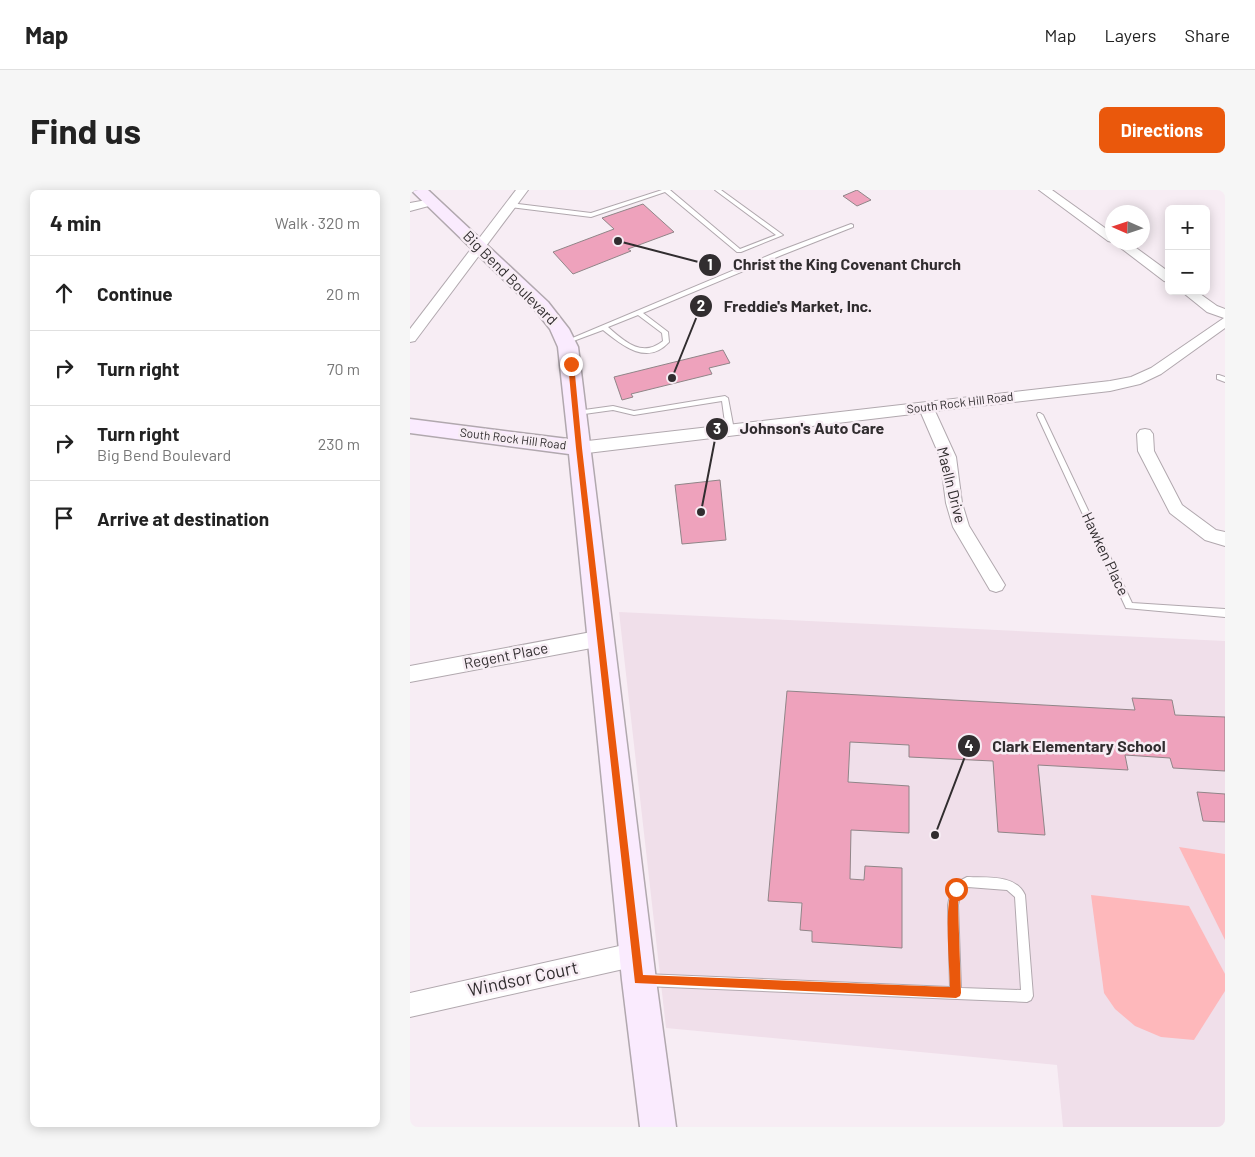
<!DOCTYPE html>
<html lang="en">
<head>
<meta charset="utf-8">
<style>
	body { margin:0; font-family:Barlow,sans-serif; background:#f6f6f6; color:#222 }
	.controls { position:absolute; right:15px; top:15px; display:grid; overflow:hidden; border-radius:8px; box-shadow:0 2px 12px #0003 }
	.controls button { width:45px; height:45px; display:grid; place-items:center; padding:0; border:0; border-bottom:1px solid #e0e0e0; background:#fff; color:#222; font:25px sans-serif }
	.compass { position:absolute; left:695px; top:15px; width:45px; height:45px; border-radius:50%; background:#fff; box-shadow:0 2px 12px #0003; rotate:273deg }
	.stop { position:absolute; width:15px; height:15px; margin:-11px; border:4px solid #ea580c; border-radius:50%; background:#fff }
	.stop.end { background:#ea580c; border-color:#fff; box-shadow:0 1px 5px #0008 }
	.list { margin:0; padding:0; list-style:none }
	h2 { display:flex; justify-content:space-between; align-items:center; height:65px; margin:0; padding:0 20px; font-size:21px }
	h2 small { font-size:16px; font-weight:400; color:#767676 }
	.list li { display:grid; grid-template-columns:32px 1fr auto; gap:15px; align-items:center; box-sizing:border-box; height:75px; padding:0 20px; border-top:1px solid #e0e0e0 }
	.list b { display:block; font-size:19px; white-space:nowrap }
	.list p { margin:0; font-size:16px; white-space:nowrap; color:#767676 }
	.list em { font-size:16px; font-style:normal; color:#767676 }
	.icon { flex:none; width:28px; height:28px; fill:none; stroke:currentColor; stroke-width:2; stroke-linecap:round; stroke-linejoin:round }
	.map { position:relative; flex:none; width:815px; height:937px; overflow:hidden; border-radius:8px }
	header { display:flex; align-items:center; gap:30px; box-sizing:border-box; height:70px; padding:0 25px; background:#fff; border-bottom:1px solid #e0e0e0 }
	header strong { font-size:24px }
	nav { display:flex; gap:28px; margin-inline-start:auto; font-size:18px }
	.intro { display:flex; align-items:center; justify-content:space-between; box-sizing:border-box; height:120px; padding:0 30px }
	h1 { margin:0; font-size:35px }
	.button { padding:12px 22px; border-radius:8px; background:#ea580c; color:#fff; font-size:18px; font-weight:700 }
	main { display:flex; gap:30px; padding:0 30px }
	aside { flex:1; background:#fff; border-radius:8px; box-shadow:0 2px 12px #0003 }
	.map>svg:first-child { display:block }
	.built { fill:#f0dfea }
	.green { fill:#feb8bb }
	.building { fill:#eea2bc; stroke:#908588 }
	.lines { fill:none; stroke-linecap:round; stroke-linejoin:round }
	.lane-casing { stroke:#b1a8ae; stroke-width:2 }
	.street-casing { stroke:#b1a8ae; stroke-width:2 }
	.secondary-casing { stroke:#b1a8ae; stroke-width:3 }
	.lane { fill:#fff; fill-rule:evenodd }
	.street { fill:#fff; fill-rule:evenodd }
	.secondary { fill:#faebfe; fill-rule:evenodd }
	.route { fill:#ea580c }
	.labels { text-anchor:middle; stroke-width:5; stroke-linejoin:round; paint-order:stroke }
	.far-street-label { font-size:12px; fill:#312d2f; stroke:#f7edf4 }
	.street-label { font-size:15px; fill:#312d2f; stroke:#f7edf4 }
	.near-street-label { font-size:18px; fill:#312d2f; stroke:#f7edf4 }
	.leader { fill:none; stroke:#312d2f; stroke-width:2 }
	.callout-dot { fill:#312d2f; stroke:#f7edf4; stroke-width:2 }
	.mark-label { font-size:15px; text-anchor:middle; font-weight:bold; fill:#fff }
	.callout-label { font-size:16px; text-anchor:middle; font-weight:bold; fill:#312d2f; stroke:#f7edf4; stroke-width:5; stroke-linejoin:round; paint-order:stroke }
</style>
</head>
<body>
<header>
<strong>Map</strong>
<nav><a>Map</a><a>Layers</a><a>Share</a></nav>
</header>
<div class="intro"><h1>Find us</h1><a class="button">Directions</a></div>
<main>
<aside>
<h2>4 min<small>Walk · 320 m</small></h2>
<ul class="list">
<li><svg class="icon" aria-label="ahead" viewBox="0 0 24 24"><path d="M12 20V5M6 11l6-6 6 6"/></svg><div><b>Continue</b></div><em>20 m</em></li>
<li><svg class="icon" aria-label="right" viewBox="0 0 24 24"><path d="M7 20v-9h11M14 6l5 5-5 5"/></svg><div><b>Turn right</b></div><em>70 m</em></li>
<li><svg class="icon" aria-label="right" viewBox="0 0 24 24"><path d="M7 20v-9h11M14 6l5 5-5 5"/></svg><div><b>Turn right</b><p>Big Bend Boulevard</p></div><em>230 m</em></li>
<li><svg class="icon" aria-label="arrive" viewBox="0 0 24 24"><path d="M6 21V4h12l-3 4 3 4H6"/></svg><div><b>Arrive at destination</b></div></li>
</ul>
</aside>
<div class="map">
<svg width="815" height="937" viewBox="0 0 815 937">
	<rect width="100%" height="100%" fill="#f7edf4"/>
	<path class="built" d="M209,422l606,29v486h-162l-6,-62 -391,-37z"/>
	<g class="green">
		<path d="M769,657l46,7v86z"/>
		<path d="M681,705l98,11 36,68v17l-31,49 -33,-3 -26,-11 -20,-17 -11,-16z"/>
	</g>
	<g class="building">
		<path d="M447,0l14,10 -14,6 -14,-10z"/>
		<path d="M233,14l31,28 -46,17 3,2 -58,23 -20,-22 61,-23 -12,-11z"/>
		<path d="M313,160l7,13 -21,5 3,6 -81,20 2,3 -11,3 -8,-23z"/>
		<path d="M310,290l6,60 -44,4 -7,-59z"/>
		<path d="M377,501l348,19 -3,-12 40,2 3,15 50,2v54l-52,-3 -3,-10 -45,-3 3,15 -90,-5 7,70 -47,-3 -5,-71 -84,-4v-12l-59,-3 -2,40 61,4v47l-58,-3 -1,49 14,1 1,-14 37,2v80l-90,-6v-11l-12,-1 2,-27 -34,-2z"/>
		<path d="M787,602l28,2v28l-22,-1z"/>
	</g>
	<g class="lines">
		<g class="lane-casing">
			<g id="lane">
				<path d="M252,0h8l70,59 36,-14 -61,-45h6l62,45 -42,17h-4l-72,-60 -74,25 -81,-10 -3,-2 3,-2 81,10z"/>
				<path d="M441,34l2,1v2l-71,28 -139,58 25,19 1,10c-22,24 -46,4 -66,-12l-35,13h-4l-1,-1 214,-90zM228,125l24,18 1,8c-21,17 -38,1 -55,-14z"/>
				<path d="M807,185h2l6,2v5l-8,-3z"/>
				<path d="M315,206l3,2 6,32 -4,2 -4,-2 -4,-29 -88,14 -21,-5 -36,5 -3,-2 3,-2 36,-5 21,5z"/>
				<path d="M628,223h2l3,2 89,188 93,6v8l-99,-9 -89,-193z"/>
				<path d="M557,687c19,1 49,-3 58,18l8,101 -2,4 -4,2 -383,-16 -4,-2 -2,-4 2,-4 4,-2 306,13 -2,-82 4,-20zM558,697l39,3 8,7 6,93 -60,-2 -3,-83 3,-13z"/>
			</g>
		</g>
		<g class="street-casing">
			<g id="street">
				<path d="M106,0h12l-113,151 -5,1v-13z"/>
				<path d="M629,0h13l60,43v9l-4,-1z"/>
				<path d="M22,9l4,1 2,2 -2,2 -26,7v-8z"/>
				<path d="M703,52h15l41,30v10l-5,-1z"/>
				<path d="M771,101h15l21,15 8,3v19l-64,46 -21,10 -30,7 -175,20 21,46 6,46 7,23 36,59 -3,5 -6,2 -6,-2 -37,-63 -7,-24 -6,-46 -19,-44 -342,41 -5,-2 -3,-4 3,-4 5,-2 531,-61 21,-4 20,-9 73,-50 -17,-6z"/>
				<path d="M735,239l5,1 3,4 1,17 28,54 34,25 9,2v14l-20,-6 -35,-27 -32,-62 -1,-17 3,-4z"/>
				<path d="M192,440l7,2 2,6 -2,6 -7,2 -192,36v-16z"/>
				<path d="M227,752l8,4 4,8 -4,8 -8,4 -227,51v-24z"/>
			</g>
		</g>
		<g class="secondary-casing">
			<path id="secondary" d="M1,0h17l120,112 21,27 9,18 78,633 20,147h-36l-18,-147 -53,-526 -159,-21v-14l158,20 -10,-92 -8,-18 -15,-19z"/>
		</g>
		<use href="#lane" class="lane"/>
		<use href="#street" class="street"/>
		<use href="#secondary" class="secondary"/>
	</g>
	<path class="route" d="M161,172l3,2 8,84 61,527 307,12c0,-16 -8,-97 6,-103l4,5 -2,16 3,88 -1,3 -4,2 -321,-15 -59,-535 -8,-84z"/>
	<g class="labels">
		<g class="far-street-label">
			<text transform="translate(550 213) rotate(-7)" y="4">South Rock Hill Road</text>
			<text transform="translate(103 249) rotate(7)" y="4">South Rock Hill Road</text>
		</g>
		<g class="street-label">
			<text transform="translate(100 88) rotate(45)" y="5">Big Bend Boulevard</text>
			<text transform="translate(541 295) rotate(76)" y="5">Maelln Drive</text>
			<text transform="translate(695 364) rotate(65)" y="5">Hawken Place</text>
			<text transform="translate(96 466) rotate(-11)" y="5">Regent Place</text>
		</g>
		<g class="near-street-label">
			<text transform="translate(113 789) rotate(-12)" y="6">Windsor Court</text>
		</g>
	</g>
	<path class="leader" d="M208 51L300 75M262 188L291 116M291 322L307 239M525 645L559 556"/>
	<g class="callout-dot">
		<circle cx="208" cy="51" r="5"/>
		<circle cx="262" cy="188" r="5"/>
		<circle cx="291" cy="322" r="5"/>
		<circle cx="525" cy="645" r="5"/>
		<circle cx="300" cy="75" r="12"/>
		<circle cx="291" cy="116" r="12"/>
		<circle cx="307" cy="239" r="12"/>
		<circle cx="559" cy="556" r="12"/>
	</g>
	<g class="mark-label">
		<text x="300" y="80">1</text>
		<text x="291" y="121">2</text>
		<text x="307" y="244">3</text>
		<text x="559" y="561">4</text>
	</g>
	<g class="callout-label">
		<text x="437" y="80">Christ the King Covenant Church</text>
		<text x="388" y="122">Freddie's Market, Inc.</text>
		<text x="402" y="244">Johnson's Auto Care</text>
		<text x="669" y="562">Clark Elementary School</text>
	</g>
</svg>
<div class="controls">
<button>+</button>
<button>−</button>
</div>
<svg class="compass" viewBox="-18 -18 36 36"><path d="M0-13l5 13h-10z" fill="#e53935"/><path d="M0 13l5-13h-10z" fill="#767676"/></svg>
<div class="stop" style="left:546px;top:699px"></div>
<div class="stop end" style="left:161px;top:174px"></div>
</div>
</main>
</body>
</html>
